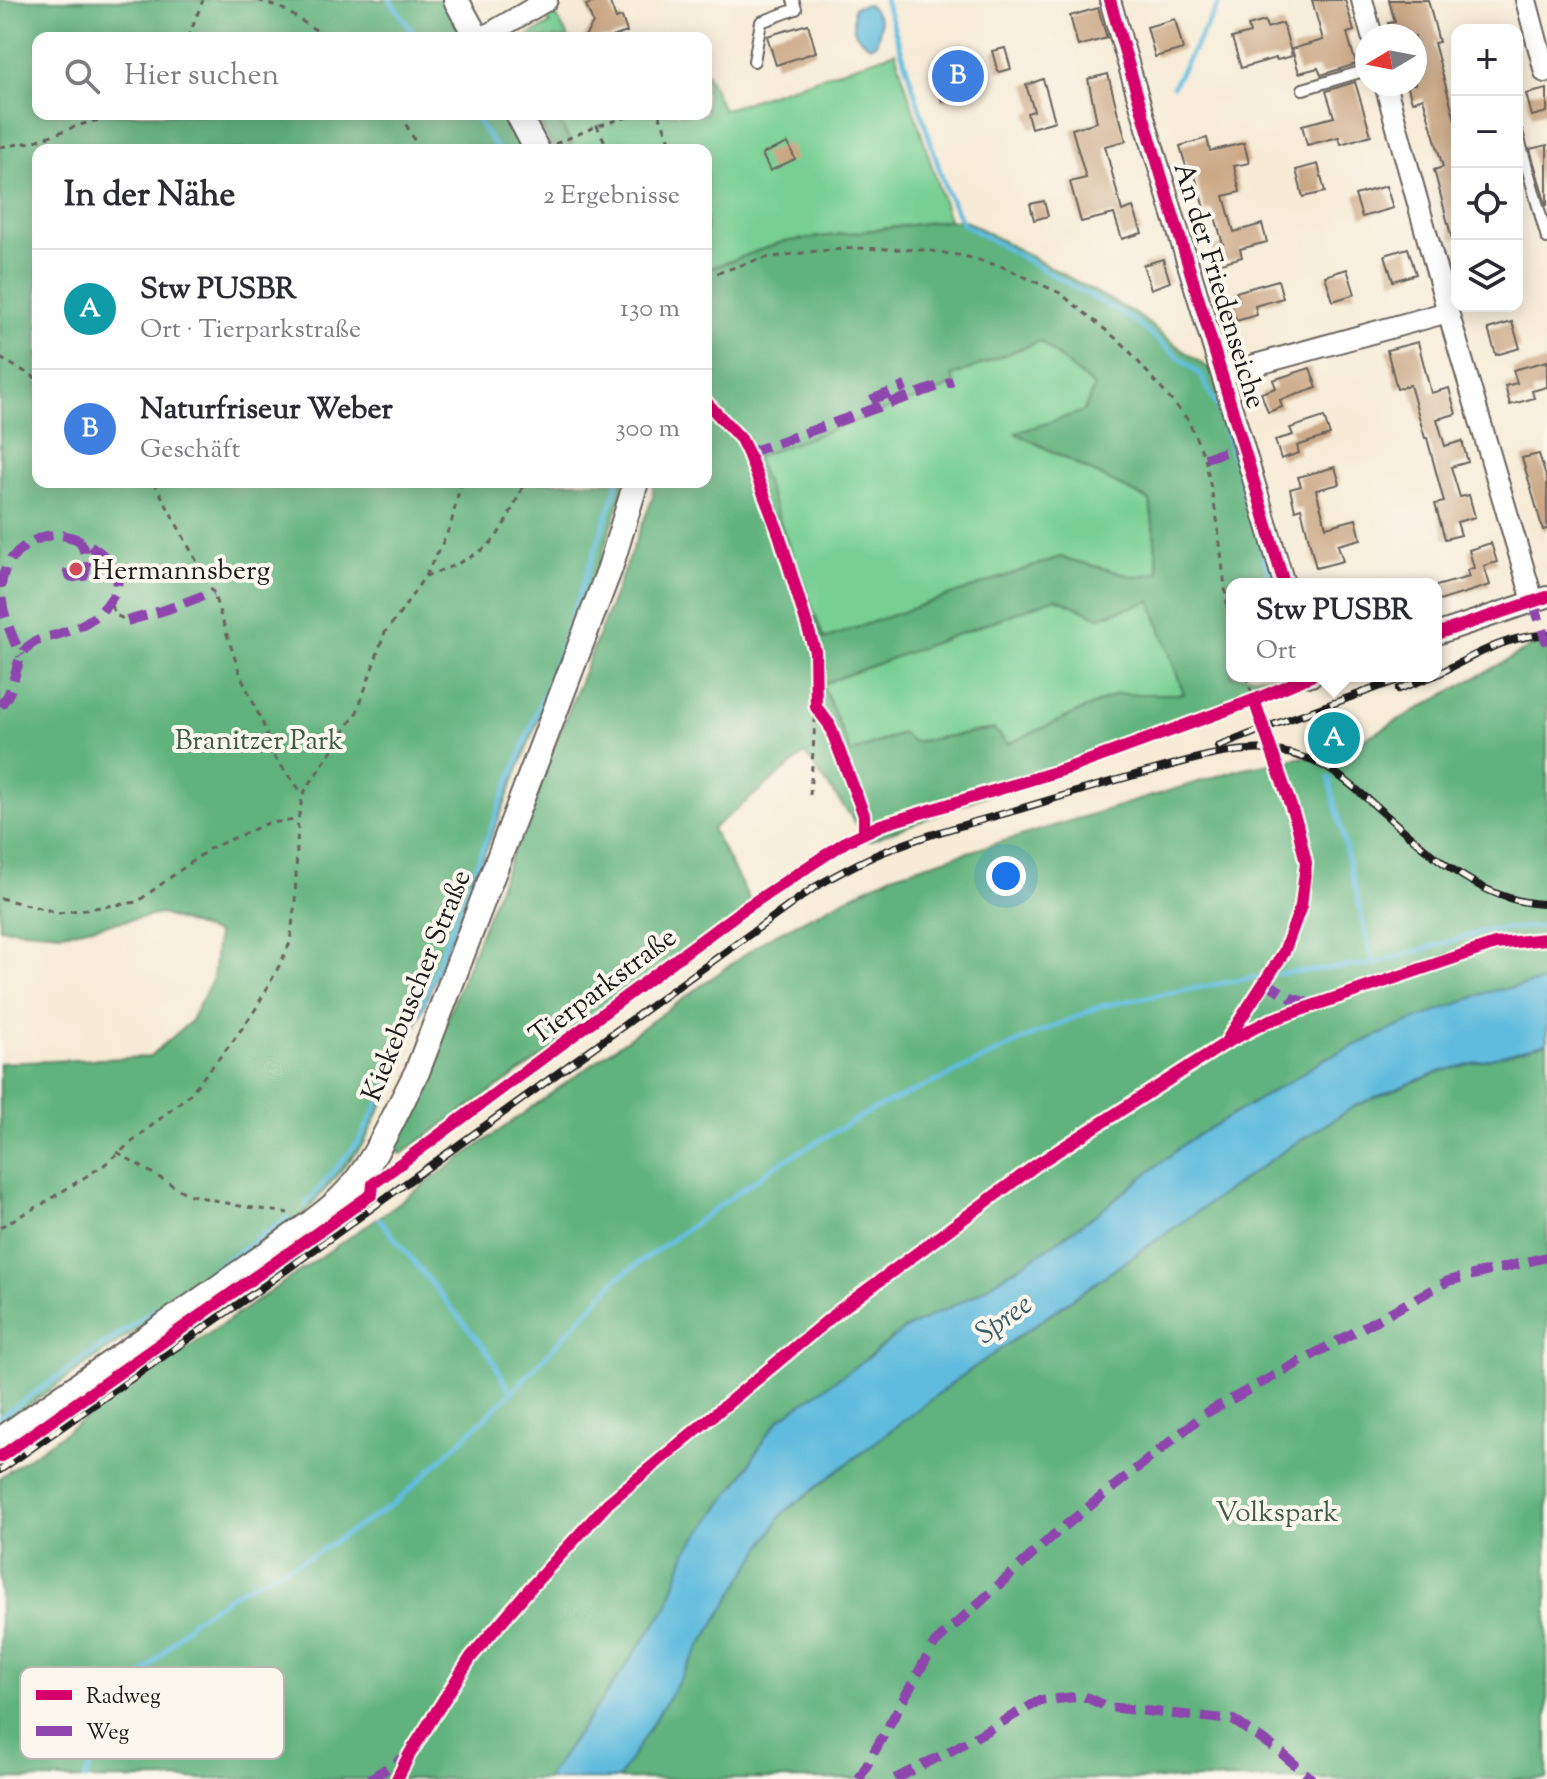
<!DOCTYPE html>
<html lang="de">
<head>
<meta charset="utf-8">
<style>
	body { margin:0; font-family:"Sorts Mill Goudy",serif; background:#f2f2f3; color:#2b2b33 }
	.controls { position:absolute; right:24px; top:24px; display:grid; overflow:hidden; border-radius:16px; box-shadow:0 4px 20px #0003 }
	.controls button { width:72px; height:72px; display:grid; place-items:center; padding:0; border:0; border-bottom:2px solid #e1e1e2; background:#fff; color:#2b2b33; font:40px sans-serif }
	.compass { position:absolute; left:1355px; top:24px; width:72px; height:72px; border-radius:50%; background:#fff; box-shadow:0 4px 20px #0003; rotate:260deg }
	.you { position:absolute; left:1006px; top:876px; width:28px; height:28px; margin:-20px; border:6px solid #fff; border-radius:50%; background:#1a73e8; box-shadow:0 0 0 12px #1a73e833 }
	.badge { display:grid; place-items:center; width:52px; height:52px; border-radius:50%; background:#111827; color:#fff; font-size:26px; font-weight:700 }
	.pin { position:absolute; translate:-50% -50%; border:4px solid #fff; box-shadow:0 2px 8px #0006 }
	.popup { position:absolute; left:1226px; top:578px; width:216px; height:104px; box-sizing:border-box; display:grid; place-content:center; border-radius:16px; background:#fff; filter:drop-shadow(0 2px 6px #0005); font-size:26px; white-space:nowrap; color:#7c7c81 }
	.popup b { font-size:30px; color:#2b2b33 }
	.popup::after { content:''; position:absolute; left:50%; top:100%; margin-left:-16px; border:16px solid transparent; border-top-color:#fff }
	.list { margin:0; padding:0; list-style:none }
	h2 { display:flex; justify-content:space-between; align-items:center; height:104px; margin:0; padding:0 32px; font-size:34px }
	h2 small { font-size:26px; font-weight:400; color:#7c7c81 }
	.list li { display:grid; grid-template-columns:52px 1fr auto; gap:24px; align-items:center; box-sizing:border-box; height:120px; padding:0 32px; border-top:2px solid #e1e1e2 }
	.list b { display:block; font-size:30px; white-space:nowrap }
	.list p { margin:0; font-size:26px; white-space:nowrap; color:#7c7c81 }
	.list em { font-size:26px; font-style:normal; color:#7c7c81 }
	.icon { flex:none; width:44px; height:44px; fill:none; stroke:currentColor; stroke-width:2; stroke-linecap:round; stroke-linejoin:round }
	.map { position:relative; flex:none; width:1547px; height:1779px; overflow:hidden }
	.search { position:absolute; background:#fff; box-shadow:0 4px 20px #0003; left:32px; top:32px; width:680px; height:88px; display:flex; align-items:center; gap:20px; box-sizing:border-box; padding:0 28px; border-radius:16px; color:#7c7c81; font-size:30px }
	.panel { position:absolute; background:#fff; box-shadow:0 4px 20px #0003; left:32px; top:144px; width:680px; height:344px; border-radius:16px }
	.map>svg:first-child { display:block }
	.green { fill:#77cf94; stroke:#4a7658; stroke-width:2 }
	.forest { fill:#61b27e; stroke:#3e674d; stroke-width:2; fill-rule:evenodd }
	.water { fill:#60bcde; stroke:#3e6c7d; stroke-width:2 }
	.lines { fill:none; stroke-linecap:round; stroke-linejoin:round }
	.stream { stroke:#60bcde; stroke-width:5 }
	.building { fill:#cba785 }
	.service-casing { stroke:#69645d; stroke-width:14 }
	.minor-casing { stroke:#69645d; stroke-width:24 }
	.tertiary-casing { stroke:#69645d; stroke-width:28 }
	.path { stroke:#69645d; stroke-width:3; stroke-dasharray:6 6; stroke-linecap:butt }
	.service { stroke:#fff; stroke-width:10 }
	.minor { stroke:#fff; stroke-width:20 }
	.tertiary { stroke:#fff; stroke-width:24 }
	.rail-casing { stroke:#1c1c1c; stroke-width:8 }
	.rail { stroke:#fbf7ec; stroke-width:5; stroke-dasharray:15; stroke-linecap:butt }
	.quiet { stroke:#8e44ad; stroke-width:10; stroke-dasharray:20 10; stroke-linecap:butt }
	.cycleway-casing { stroke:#fbf7ec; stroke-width:17 }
	.cycleway { stroke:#d6006c; stroke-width:12 }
	.poi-dot { fill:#d1495b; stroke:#fbf7ec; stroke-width:3 }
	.labels { text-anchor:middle; stroke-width:8; stroke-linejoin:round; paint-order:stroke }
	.street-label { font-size:28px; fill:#1c1c1c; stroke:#fbf7ec }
	.poi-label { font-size:28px; fill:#1c1c1c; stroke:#fbf7ec; text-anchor:start }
	.park-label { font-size:28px; fill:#3c5b46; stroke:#fbf7ec }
	.water-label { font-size:30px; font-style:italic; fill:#375c6a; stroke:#fbf7ec }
	.key { fill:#fbf7ec; stroke:#b8b5ae; stroke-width:2 }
	.key-label { font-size:22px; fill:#1c1c1c }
</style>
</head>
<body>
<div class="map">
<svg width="1547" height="1779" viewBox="0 0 1547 1779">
	<rect width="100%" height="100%" fill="#fbf7ec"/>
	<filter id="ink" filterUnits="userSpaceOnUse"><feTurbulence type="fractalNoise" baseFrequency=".0125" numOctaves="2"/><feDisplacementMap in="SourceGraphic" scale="16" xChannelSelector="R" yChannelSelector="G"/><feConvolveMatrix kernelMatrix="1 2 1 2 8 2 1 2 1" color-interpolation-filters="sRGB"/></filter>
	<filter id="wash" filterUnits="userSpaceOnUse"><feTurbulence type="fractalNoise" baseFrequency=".006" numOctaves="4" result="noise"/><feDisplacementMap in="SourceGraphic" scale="32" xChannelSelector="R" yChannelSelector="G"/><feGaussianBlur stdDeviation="1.8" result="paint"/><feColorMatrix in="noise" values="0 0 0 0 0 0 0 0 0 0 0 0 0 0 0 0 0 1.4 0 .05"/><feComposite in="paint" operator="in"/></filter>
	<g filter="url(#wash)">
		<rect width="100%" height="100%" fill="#f7ebd7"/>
		<g class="green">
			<path d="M551,8l18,30h-44l25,-14 -7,-12z"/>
			<path d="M895,52l54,168 -167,22 -76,28v-120h-131l-20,-36h151v-42l17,38z"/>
			<path d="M1040,341l54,46 -10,24 -67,23 133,67 9,72 -23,4 -76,-20 -236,82 -69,-183 199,-71 -2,-9z"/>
			<path d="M1056,598l44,19 51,-17 33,95 -67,-1 -109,50 -14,-15 -81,13 -11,-9 -51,20 -29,-69z"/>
		</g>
		<g class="forest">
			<path d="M0,0h443l20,38h-425v76h464l20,36h-484v332h586l-1,9 -30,92 -196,490 -33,70 -56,67 -308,215v-362l149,-6 41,-35 23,-44 4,-44 -56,-20 -99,19 -62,-5z"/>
			<path d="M534,114h21l20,36h-21z"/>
			<path d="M949,220l17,1 170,93 48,37 29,20 63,213h-44v92h59l-422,165 -64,-87 -93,75 43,81 -354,244 -12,-6 28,-54 236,-597v-15h53v-212l76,-28zM1040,341l54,46 -10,24 -68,22 134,68 9,71 -23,5 -76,-20 -236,82 -68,-182 199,-72 -3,-9zM1056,598l44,19 51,-16 33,93h-67l-109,50 -14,-15 -81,13 -11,-9 -51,20 -29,-69z"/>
			<path d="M1547,638v343l-59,11 -162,66 -34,22 -104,61 -86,69 -60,42 -71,45 -68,33 -137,106 -24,41 -56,75 -18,54 -122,173h-546v-302l386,-265 380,-273 126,-64 352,-107 76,-14 35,-10z"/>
			<path d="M1547,1043v736h-929l165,-266 173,-133 335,-234 64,-40 80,-33z"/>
		</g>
		<g class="water">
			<path d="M867,4c16,14 15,21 9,40l-6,2c-19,-13 -18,-17 -16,-39z"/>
			<path d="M1547,981v62l-112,30 -80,33 -64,40 -335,234 -173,133 -165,266h-72l122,-173 18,-54 56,-75 24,-41 15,-18 88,-61 34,-27 68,-33 71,-45 60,-42 86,-69 104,-61 34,-22 76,-33 86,-33z"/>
		</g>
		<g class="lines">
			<g class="stream">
				<path d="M390,0l27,38"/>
				<path d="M885,0l61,190 17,34 170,96 68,55 17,33 54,176"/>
				<path d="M1173,86l48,-86"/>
				<path d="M472,114l26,36"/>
				<path d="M1299,676l1,1"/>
				<path d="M1329,778l44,186"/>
				<path d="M1277,974l96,-10 116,-34 58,-4"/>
				<path d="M305,1205l54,-64 36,-69 158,-401 62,-178 2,-11"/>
				<path d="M379,1219l111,136 21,38"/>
				<path d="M0,1417l287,-199"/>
				<path d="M85,1779l11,-28 25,-52 72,-79 54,-34 64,-30 83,-52 117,-111 107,-115 157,-112 97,-56 72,-32 85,-41 72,-31 155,-29"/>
			</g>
		</g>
		<g id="blocks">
			<g class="building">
				<path d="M601,0h8l7,19 6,-2 5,15 -18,6h-25l9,-15 -7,-18z"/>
				<path d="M1312,0h33l9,31 -7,2 9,31 -35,11 -3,-7 -19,5 -7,-24 31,-9z"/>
				<path d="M1389,0h39l11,42 -5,1 23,84v112h-5l-18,-69 9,-3 -20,-69 -11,4 -5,-18h8v-48h-23l-4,-13 7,-1z"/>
				<path d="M1098,8l9,30 -29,8 -8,-30z"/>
				<path d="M1175,19l8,30 -28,8 -8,-30z"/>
				<path d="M1265,21l2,7 16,-5 9,33 -15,4 -1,-2 -35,10 -9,-30 18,-5 -2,-7z"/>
				<path d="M808,24l8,28 -40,13 -9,-29z"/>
				<path d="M1005,48l6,21 -13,3 -6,-21z"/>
				<path d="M962,52l12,40 -32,9 -11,-40z"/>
				<path d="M1108,74l11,44h1l6,23 -21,5 17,65 11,-4 9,26 -20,6 -8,-25 -33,8 -11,-40 16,-4 -14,-49 25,-7 -9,-43z"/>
				<path d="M1043,79l12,42 -24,7 -4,-15 7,-2 -8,-26z"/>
				<path d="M1355,82l16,53 -30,9 -2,-7 -32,8 -5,-20 32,-8 -8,-26z"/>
				<path d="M1547,89v23l-15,4 -6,-22z"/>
				<path d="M1207,138l3,13 34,-8 5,20 -15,3 6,26 -16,4 10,36 28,-8 5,18 -27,7 2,8 -24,7 -5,-17 10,-3 -10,-34 -8,2 -12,-44 -6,2 -7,-24z"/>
				<path d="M788,143l7,16 -25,12 -8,-17z"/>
				<path d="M1547,145v60h-1l-16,-56z"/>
				<path d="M1318,164l7,28 -22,5 -7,-27z"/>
				<path d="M1386,186l7,22 -31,9 -7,-22z"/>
				<path d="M1044,201l4,15 -14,4 -4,-16z"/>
				<path d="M1408,248l8,26 -23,7 -8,-26z"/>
				<path d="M1163,259l7,23 -19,7 -8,-24z"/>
				<path d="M1347,269l8,25 -22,7 -8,-25z"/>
				<path d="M1278,280l5,18 -28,8 2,9 -21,6 -5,-18 8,-3 -3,-8z"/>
				<path d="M1512,322l8,26 -24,7 -8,-26z"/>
				<path d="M1418,342l13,51 18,-5 7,26 -19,5 8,27 17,-5 6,21 -17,5 9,30 9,-2 6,22 -18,5 4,13 -16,4 -10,-35 9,-2 -17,-64h-2l-15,-53 -13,4 -10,-39z"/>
				<path d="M1547,361v26l-15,4 2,7 -24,7 -5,-19 12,-3 -4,-13z"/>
				<path d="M1310,368l7,20 -37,12 2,7 -14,5 -7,-19 15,-5 -3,-8z"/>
				<path d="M1324,417l6,18 -33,11 2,7 -18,6 -6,-19 18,-5 -3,-7z"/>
				<path d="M1539,454l8,26v49l-4,1 -21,-72z"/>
				<path d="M1335,467l5,17 -24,6 10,37 30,-8 5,20 -23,6 5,16 -27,7 -15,-60 -6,2 -5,-21 11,-3 -3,-9z"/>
				<path d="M1491,543l6,19 -13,4 6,19 -54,17v-16l33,-9 -2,-7 7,-2 -5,-18z"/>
				<path d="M1344,726l5,16 -19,6 -5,-15z"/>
			</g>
		</g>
	</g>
	<g filter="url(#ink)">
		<use href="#blocks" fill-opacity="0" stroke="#69645d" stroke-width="2"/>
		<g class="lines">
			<g class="service-casing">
				<g id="service">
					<path d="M754,61l7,-39 35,-13 -3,-9"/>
					<path d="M1303,89l64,-19"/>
					<path d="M1517,132l30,106"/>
					<path d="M357,1191l16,-7 32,-23 336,-250 106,-70 17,-9"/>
				</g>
			</g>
			<g class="minor-casing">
				<g id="minor">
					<path d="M1110,0c55,196 118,389 174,584"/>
					<path d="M1362,0l10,36"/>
					<path d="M1526,0l19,72"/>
					<path d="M482,38l65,-38"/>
					<path d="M1385,84l63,228 85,289"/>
					<path d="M1222,374l226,-62"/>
					<path d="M1436,634l111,-37"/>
					<path d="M1310,676h1"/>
				</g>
			</g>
			<g class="tertiary-casing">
				<g id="tertiary">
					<path d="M456,0l21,38"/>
					<path d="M518,114l19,36"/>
					<path d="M0,1440l311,-217c10,-8 20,-15 29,-24 34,-32 55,-86 77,-127l193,-504 26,-86"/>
				</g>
			</g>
			<g class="path">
				<path d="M258,0l25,9 45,29"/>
				<path d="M188,38l15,-38"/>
				<path d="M391,114l11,5"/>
				<path d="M400,114l13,23 3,13"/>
				<path d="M591,114l18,36"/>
				<path d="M659,114l15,36"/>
				<path d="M555,144l42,-18 41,-12"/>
				<path d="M0,147l32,-5 51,-18 40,-10"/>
				<path d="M706,277l53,-18 50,-7 45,-4 71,2 39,6 39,11 57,26 64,52 64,75 17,38 12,61 11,94 4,15"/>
				<path d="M0,358l38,21"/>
				<path d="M154,482l59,110 27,82 23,50 10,31 30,39"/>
				<path d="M425,576c20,-6 46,-17 62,-30 16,-12 29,-46 38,-64"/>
				<path d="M111,606l5,9 11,6"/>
				<path d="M1246,676l8,24"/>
				<path d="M1269,744l5,-2"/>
				<path d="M810,795l6,-88"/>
				<path d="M0,898l59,15 78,-11 72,-53 59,-26 30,-3"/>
				<path d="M117,1152l70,42 53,12 48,7"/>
				<path d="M0,1227l44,-24 60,-38 85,-70 44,-54 22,-31 24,-44 11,-23 5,-41 3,-82 5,-26 54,-82 28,-80 14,-17 26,-39 18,-34 8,-18 10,-42"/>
			</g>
			<use href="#service" class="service"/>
			<use href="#minor" class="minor"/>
			<use href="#tertiary" class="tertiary"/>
			<g class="rail-casing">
				<g id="rail">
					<path d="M1436,675c36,-18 69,-40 111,-40"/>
					<path d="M1399,689l34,-13"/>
					<path d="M1218,747l55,-22 136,-49"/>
					<path d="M0,1470l257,-179 558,-404c24,-14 49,-28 76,-38 39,-16 81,-26 122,-38 40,-12 81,-25 122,-36 37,-9 75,-23 113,-25 26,-2 52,4 76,16 18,10 33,24 48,37 49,42 107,101 175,101"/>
				</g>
			</g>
			<use href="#rail" class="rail"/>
			<g class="quiet">
				<path d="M871,400l35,-14"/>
				<path d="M748,453l205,-72"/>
				<path d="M1205,458l40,-12"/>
				<circle cx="74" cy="571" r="6"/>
				<path d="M78,576h6c4,-12 2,-24 -4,-35"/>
				<path d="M1533,601l14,43"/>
				<path d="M127,621l38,-11 48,-18"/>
				<path d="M0,706c2,-3 5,-6 7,-9 10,-17 8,-44 26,-54 7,-4 16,-6 23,-8 22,-7 43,-16 55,-36 1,-1 6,-9 6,-11 6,-27 -34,-51 -57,-53 -27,-2 -58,23 -59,51 -1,24 10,48 20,70"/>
				<path d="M1264,981l27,17 21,6"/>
				<path d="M370,1779l35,-22"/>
				<path d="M859,1779l76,-136 121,-110 150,-120 242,-132 99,-24"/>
				<path d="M895,1779l59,-30 85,-48 45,-5 23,11 126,13 46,31 33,28"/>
			</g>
			<g class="cycleway-casing">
				<g id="cycleway">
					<path d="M1110,0c55,196 118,389 174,584"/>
					<path d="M706,402l35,37 7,14 31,81 36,117 1,56 13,17 35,91v17"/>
					<path d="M1436,634l111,-37"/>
					<path d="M1227,1040l57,-88 17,-46 5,-43 -9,-39 -43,-124"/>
					<path d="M0,1457l372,-263 1,-10 368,-273 106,-70 34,-16 188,-57 185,-68 57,-24"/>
					<path d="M397,1779l12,-24 62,-98 61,-71 76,-83 232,-193 196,-145 188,-121 44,-23 227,-77 52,-5"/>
				</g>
			</g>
			<use href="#cycleway" class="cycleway"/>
		</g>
	</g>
	<circle class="poi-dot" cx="76" cy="569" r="8"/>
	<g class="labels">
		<g class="street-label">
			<text transform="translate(1221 285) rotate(73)" y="10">An der Friedenseiche</text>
			<text transform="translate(415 985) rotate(-68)" y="10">Kiekebuscher Straße</text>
			<text transform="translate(602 985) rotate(-37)" y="10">Tierparkstraße</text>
		</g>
		<g class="poi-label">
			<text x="92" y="579">Hermannsberg</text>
		</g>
		<g class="park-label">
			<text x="259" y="749">Branitzer Park</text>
			<text x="1277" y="1521">Volkspark</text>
		</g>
		<g class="water-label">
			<text transform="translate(1003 1318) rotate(-36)" y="10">Spree</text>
		</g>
	</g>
	<rect x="20" y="1667" width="264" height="92" rx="12" class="key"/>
	<rect x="36" y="1690" width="36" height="10" fill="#d6006c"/>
	<rect x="36" y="1726" width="36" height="10" fill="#8e44ad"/>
	<g class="key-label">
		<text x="86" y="1703">Radweg</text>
		<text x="86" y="1739">Weg</text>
	</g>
</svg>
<div class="controls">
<button>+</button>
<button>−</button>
<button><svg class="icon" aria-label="locate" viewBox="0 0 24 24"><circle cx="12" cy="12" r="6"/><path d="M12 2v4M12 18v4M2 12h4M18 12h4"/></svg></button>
<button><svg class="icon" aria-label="layers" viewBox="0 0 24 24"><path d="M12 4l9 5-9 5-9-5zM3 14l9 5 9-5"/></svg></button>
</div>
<svg class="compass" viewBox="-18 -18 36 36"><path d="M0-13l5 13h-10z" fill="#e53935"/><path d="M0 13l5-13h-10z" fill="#7c7c81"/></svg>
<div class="you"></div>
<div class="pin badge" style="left:1334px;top:738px;background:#0f9aa8">A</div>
<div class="popup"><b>Stw PUSBR</b>Ort</div>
<div class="pin badge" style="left:958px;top:76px;background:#3f7fe0">B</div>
<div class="search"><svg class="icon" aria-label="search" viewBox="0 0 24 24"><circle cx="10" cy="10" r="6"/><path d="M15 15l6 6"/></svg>Hier suchen</div>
<section class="panel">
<h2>In der Nähe<small>2 Ergebnisse</small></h2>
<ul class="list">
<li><span class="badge" style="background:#0f9aa8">A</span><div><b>Stw PUSBR</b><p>Ort · Tierparkstraße</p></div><em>130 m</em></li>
<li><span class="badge" style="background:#3f7fe0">B</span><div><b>Naturfriseur Weber</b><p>Geschäft</p></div><em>300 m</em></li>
</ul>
</section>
</div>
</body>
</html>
